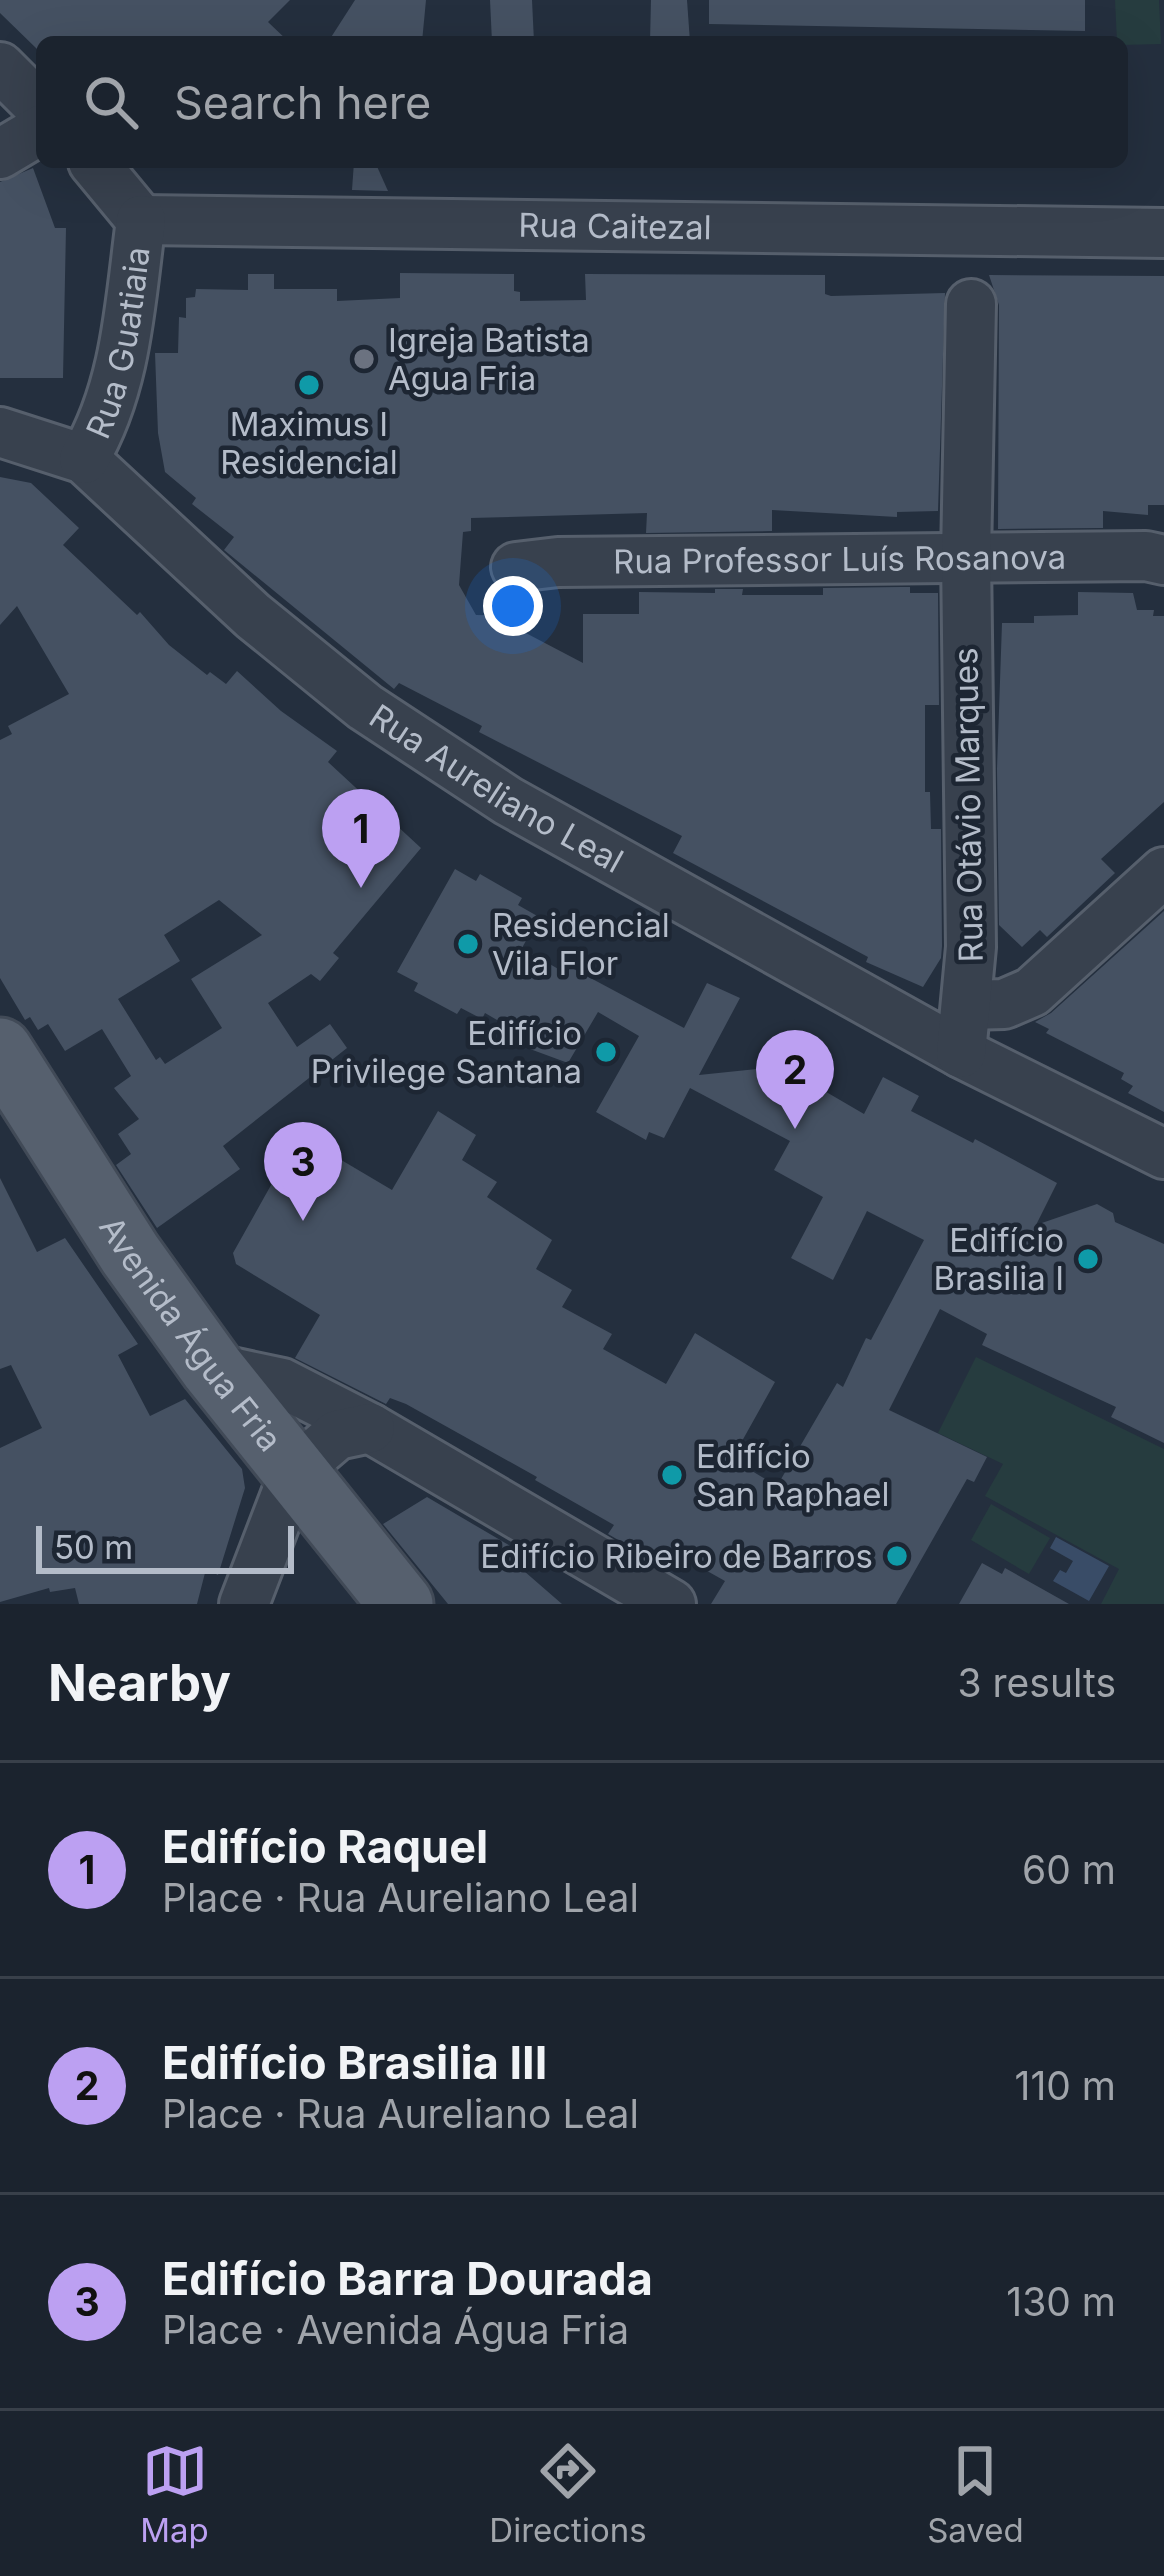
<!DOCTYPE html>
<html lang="en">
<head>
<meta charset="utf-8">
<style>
	body { margin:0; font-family:Inter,sans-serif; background:#282f3a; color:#f1f3f6 }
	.scale { position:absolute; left:36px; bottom:30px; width:258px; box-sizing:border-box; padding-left:12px; border:6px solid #b4bcc9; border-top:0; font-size:33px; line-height:42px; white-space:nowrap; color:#b4bcc9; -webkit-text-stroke:9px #1d2633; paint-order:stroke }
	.you { position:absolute; left:513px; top:606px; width:42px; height:42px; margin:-30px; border:9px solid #fff; border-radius:50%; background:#1a73e8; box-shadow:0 0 0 18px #1a73e833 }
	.badge { display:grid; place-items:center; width:78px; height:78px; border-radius:50%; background:#bca0f2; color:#111; font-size:39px; font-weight:700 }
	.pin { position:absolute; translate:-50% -99px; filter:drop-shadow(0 3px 6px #0008) }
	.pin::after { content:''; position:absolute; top:63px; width:42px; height:36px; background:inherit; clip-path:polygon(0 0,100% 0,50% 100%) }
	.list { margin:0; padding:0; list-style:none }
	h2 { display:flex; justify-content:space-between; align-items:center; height:156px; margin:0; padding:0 48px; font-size:51px }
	h2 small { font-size:39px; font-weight:400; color:#a0a4aa }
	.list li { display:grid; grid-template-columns:78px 1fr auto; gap:36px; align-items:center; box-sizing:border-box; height:216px; padding:0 48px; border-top:3px solid #39404a }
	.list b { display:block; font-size:45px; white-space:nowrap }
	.list p { margin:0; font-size:39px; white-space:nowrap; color:#a0a4aa }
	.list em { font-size:39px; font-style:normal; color:#a0a4aa }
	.icon { flex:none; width:66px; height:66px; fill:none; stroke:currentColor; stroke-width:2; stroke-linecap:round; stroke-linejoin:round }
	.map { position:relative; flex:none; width:1164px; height:1604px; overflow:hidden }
	.search { position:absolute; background:#1b232e; box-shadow:0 12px 48px #0002; left:36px; right:36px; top:36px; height:132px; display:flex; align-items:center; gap:30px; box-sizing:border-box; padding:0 42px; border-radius:18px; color:#a0a4aa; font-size:45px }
	.sheet { height:804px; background:#1b232e }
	nav { display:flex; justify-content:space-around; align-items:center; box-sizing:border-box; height:168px; border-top:3px solid #39404a; background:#1b232e; font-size:33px; color:#a0a4aa }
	nav a { display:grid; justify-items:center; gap:6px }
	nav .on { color:#bca0f2 }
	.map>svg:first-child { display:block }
	.green { fill:#263c3f }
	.water { fill:#394c67 }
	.building { fill:#455162; fill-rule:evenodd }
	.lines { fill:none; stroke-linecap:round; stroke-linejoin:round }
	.minor-casing { stroke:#565f6c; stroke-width:54 }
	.major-casing { stroke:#414a57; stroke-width:69 }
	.minor { stroke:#38414e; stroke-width:48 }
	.major { stroke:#56606e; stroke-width:63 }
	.worship-dot { fill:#6b7280; stroke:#1d2633; stroke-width:4.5 }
	.culture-dot { fill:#0f9aa8; stroke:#1d2633; stroke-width:4.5 }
	.labels { text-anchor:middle; stroke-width:9; stroke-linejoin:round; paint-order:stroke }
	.street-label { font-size:33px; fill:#b4bcc9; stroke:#1d2633 }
	.poi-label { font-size:33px; fill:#b4bcc9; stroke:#1d2633; text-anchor:start }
</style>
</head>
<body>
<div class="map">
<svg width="1164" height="1604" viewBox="0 0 1164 1604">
	<rect width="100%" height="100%" fill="#242f3e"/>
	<g class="green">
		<path d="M1115,0h44l2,44 -39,1 -5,-3z"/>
		<path d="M976,1357l188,92v155h-63l18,-35 -134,-73 18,-32 -65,-31z"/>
		<path d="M991,1504l59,34 -21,36 -58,-34z"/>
	</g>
	<path class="water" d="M1056,1537l53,29 -20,35 -36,-20 7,-11 6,3 7,-12 -23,-13z"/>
	<g class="building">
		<path d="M0,0h290l-22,22 21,20h-247l-5,7 -37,-36z"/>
		<path d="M355,0h71l-4,42h-94z"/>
		<path d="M490,0h42l2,42h-42z"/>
		<path d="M651,0h36l3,42h-40z"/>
		<path d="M709,0h376v31l-376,-7z"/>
		<path d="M354,162h21l13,29 -36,-1z"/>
		<path d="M33,168l22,60h11l-3,150h-63v-196z"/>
		<path d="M400,273l114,1v17l6,1v9l66,-1 -1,-26 240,1v19l6,2 114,-3 -7,218 -41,1v5l-125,-7v21l-126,2 1,-20 -176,5v13l-8,1 -4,53 17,30 54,1 -8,15 61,32v-49h56v-22l76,1v-4h28l-1,6h81v-7l77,-1h10v6h28l1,112h-14v87h5l1,37h10l1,117 -1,12 -18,29 -57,-25 2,-5 -195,-104 9,-17 -203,-104 3,-6 -83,-43 -5,6 -170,-139 10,-13 -42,-33 4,-6 -31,-26 -7,-39 -3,-80h23l1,-36 7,1v-20l9,-1 1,-8 52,1v-16h26v15h63v12l63,-3z"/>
		<path d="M989,275l175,1v229h-16v10l-45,-4v17l-105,1 1,-224z"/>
		<path d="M0,477l31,6 48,45 -16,17 74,70 3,-3 29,33 38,30 3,-3 16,12 11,-13 44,40 56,40 -9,11 93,86 -88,105 6,5 -19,23 -9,-7 -43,29 29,44 33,-23 17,24 -124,98 17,23 -83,59 -41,-63 15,-11 -13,-20 21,-15 -25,-31 17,-12 -29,-47 -37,22 -17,-27 -10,6 -8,-13 -5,3 -25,-42v-238l12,-6 -4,-8 61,-32 -52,-88 -17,19zM219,900l43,35 -71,44 31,49 -57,36 -5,-7 -4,3 -38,-61 62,-38 -16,-26z"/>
		<path d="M1078,592l55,1 4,17h17l-1,6h11v186l-63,57 14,14 -68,64 -7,-7 -18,17 -23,-22 -2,-156 5,-146h32v-7l44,-1z"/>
		<path d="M455,869l21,12 4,-7 42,24 -4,7 21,12 -17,31 45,26 3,-7 114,61 23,-45 33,15 -41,77 67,-7 29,16 9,-5 60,35 19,-37 36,19 -8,15 62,32 2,-4 82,44 -21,42 61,-21 16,9 2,9 49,22v199l-53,-26 5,-10 -134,-62 5,-11 -47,-25 -51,101 98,47 -13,25 -7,-3 -71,125h-185l14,-23 -50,-28 -9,15 -58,-34 6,-9 -79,-45 2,-3 -131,-73 -16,-6 -4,6 -91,-46 25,-43 -84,-51 -3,-11 66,-118 93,55 46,-79 38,24 -14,25 35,22 -10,15 65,43 -16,29 36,21 -10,17 50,27 -9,15 63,35 29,-51 80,49 -43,77 45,27 60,-103 6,4 23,-49 5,2 53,-100 -57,-29 -34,69 -42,-22 32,-61 -49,-27 16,-29 -100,-53 -26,50 -15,-6 -3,8 -50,-28 43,-76 -41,-24 -30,51 -38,-14 5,-7 -50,-29 -3,6 -21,-11 -4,6 -43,-23 4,-8 -21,-11z"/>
		<path d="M1164,911v201l-36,-19 5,-7 -12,-7 3,-6 -78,-40 3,-4 -14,-7 16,-9z"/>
		<path d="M0,1178l37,74 28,-14 73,106 -20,11 32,61 35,-17 57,70 3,19 -27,87 -12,-6 -9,35h-118l-4,-16 -25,4 -1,-4 -49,14v-154l42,-20 -31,-63 -11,4z"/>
		<path d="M427,1497l107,63 -10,11 38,33h-114l-65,-80z"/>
		<path d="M982,1563l20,11 3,-6 64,36h-110z"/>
	</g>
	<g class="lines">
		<g class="minor-casing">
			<g id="minor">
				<path d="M0,67l42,42"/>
				<path d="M0,154l42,-25"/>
				<path d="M93,162l48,58"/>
				<path id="s1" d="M141,220l1023,13"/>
				<path id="s2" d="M0,432l84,27 169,157 112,91 143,94 453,252 203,101"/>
				<path id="s3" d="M84,459c43,-73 46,-156 57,-239"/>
				<path id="s4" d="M516,567l42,-5 588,-6 18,4"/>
				<path d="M967,1005l37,-1 28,-12 132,-120"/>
				<path d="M961,1053l10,-106 -5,-391 5,-252"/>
				<path d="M212,1368l70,15 88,45 301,176"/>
				<path d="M244,1604l51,-133 42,-36 33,-7"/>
			</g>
		</g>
		<g class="major-casing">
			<g id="major">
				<path id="s5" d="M0,1050l130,204 82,114 189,236"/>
			</g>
		</g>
		<use href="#minor" class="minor"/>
		<use href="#major" class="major"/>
	</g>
	<circle class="worship-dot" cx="364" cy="359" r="12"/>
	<g class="culture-dot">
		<circle cx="309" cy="385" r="12"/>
		<circle cx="468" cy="944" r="12"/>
		<circle cx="606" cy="1052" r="12"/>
		<circle cx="1088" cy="1259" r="12"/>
		<circle cx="672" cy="1475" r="12"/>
		<circle cx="897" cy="1556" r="12"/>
	</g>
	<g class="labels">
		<g class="street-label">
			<text dy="12" stroke="none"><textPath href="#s1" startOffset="474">Rua Caitezal</textPath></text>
			<text dy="12" stroke="none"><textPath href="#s3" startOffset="123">Rua Guatiaia</textPath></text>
			<text dy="12" stroke="none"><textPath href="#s4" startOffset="324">Rua Professor Luís Rosanova</textPath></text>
			<text dy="12" stroke="none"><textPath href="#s2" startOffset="618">Rua Aureliano Leal</textPath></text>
			<text transform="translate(968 805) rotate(-91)" y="12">Rua Otávio Marques</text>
			<text dy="12" stroke="none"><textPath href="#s5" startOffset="342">Avenida Água Fria</textPath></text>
		</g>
		<g class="poi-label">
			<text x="388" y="352">Igreja Batista<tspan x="388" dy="38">Agua Fria</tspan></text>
			<text x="309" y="436" text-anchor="middle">Maximus I<tspan x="309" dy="38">Residencial</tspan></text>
			<text x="492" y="937">Residencial<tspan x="492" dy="38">Vila Flor</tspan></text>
			<text x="582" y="1045" text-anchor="end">Edifício<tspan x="582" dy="38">Privilege Santana</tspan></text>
			<text x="1064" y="1252" text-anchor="end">Edifício<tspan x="1064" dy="38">Brasilia I</tspan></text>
			<text x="696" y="1468">Edifício<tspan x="696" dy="38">San Raphael</tspan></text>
			<text x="873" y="1568" text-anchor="end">Edifício Ribeiro de Barros</text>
		</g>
	</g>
</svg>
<div class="scale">50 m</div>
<div class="you"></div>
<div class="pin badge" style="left:361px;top:888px">1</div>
<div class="pin badge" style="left:795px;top:1129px">2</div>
<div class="pin badge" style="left:303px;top:1221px">3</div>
<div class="search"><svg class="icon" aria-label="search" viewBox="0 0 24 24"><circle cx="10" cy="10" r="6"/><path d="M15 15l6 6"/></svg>Search here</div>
</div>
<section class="sheet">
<h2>Nearby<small>3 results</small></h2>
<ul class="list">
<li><span class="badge">1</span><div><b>Edifício Raquel</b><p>Place · Rua Aureliano Leal</p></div><em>60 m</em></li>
<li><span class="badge">2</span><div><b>Edifício Brasilia III</b><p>Place · Rua Aureliano Leal</p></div><em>110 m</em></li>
<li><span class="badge">3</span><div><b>Edifício Barra Dourada</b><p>Place · Avenida Água Fria</p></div><em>130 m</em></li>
</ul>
</section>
<nav>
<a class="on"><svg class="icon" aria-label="map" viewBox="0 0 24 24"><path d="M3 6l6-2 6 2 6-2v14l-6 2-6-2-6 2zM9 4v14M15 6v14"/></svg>Map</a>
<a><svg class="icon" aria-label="directions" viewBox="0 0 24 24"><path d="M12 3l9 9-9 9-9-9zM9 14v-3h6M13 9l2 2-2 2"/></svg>Directions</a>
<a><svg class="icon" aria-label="saved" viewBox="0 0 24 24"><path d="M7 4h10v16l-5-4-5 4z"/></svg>Saved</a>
</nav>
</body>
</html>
